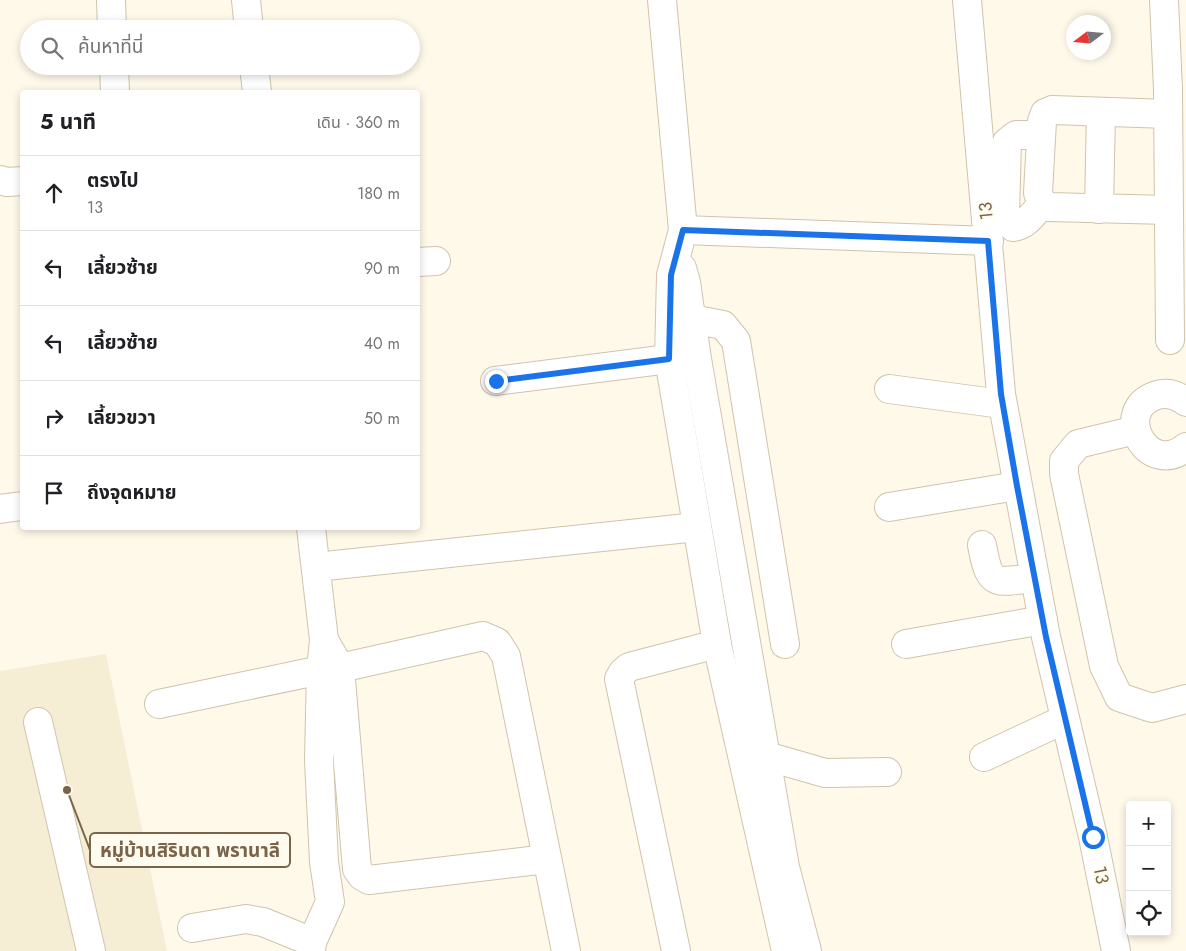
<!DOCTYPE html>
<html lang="th">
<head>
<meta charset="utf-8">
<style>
	body { margin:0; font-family:Jost,"Noto Sans Thai",sans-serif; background:#f6f6f6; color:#202124 }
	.controls { position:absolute; right:15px; bottom:15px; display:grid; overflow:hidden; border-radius:5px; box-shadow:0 2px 8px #0003 }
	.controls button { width:45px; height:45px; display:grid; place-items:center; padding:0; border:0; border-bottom:1px solid #e0e0e0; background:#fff; color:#202124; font:25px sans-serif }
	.compass { position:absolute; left:1066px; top:15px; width:45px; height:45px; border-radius:50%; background:#fff; box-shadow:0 2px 8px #0003; rotate:254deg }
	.stop { position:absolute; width:15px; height:15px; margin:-11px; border:4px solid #1a73e8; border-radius:50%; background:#fff }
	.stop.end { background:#1a73e8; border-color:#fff; box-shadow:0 1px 5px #0008 }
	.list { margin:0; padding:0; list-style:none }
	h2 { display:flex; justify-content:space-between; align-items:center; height:65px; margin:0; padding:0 20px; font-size:21px }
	h2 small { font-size:16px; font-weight:400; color:#757577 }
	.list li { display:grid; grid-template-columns:32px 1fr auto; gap:15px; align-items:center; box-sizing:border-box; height:75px; padding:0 20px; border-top:1px solid #e0e0e0 }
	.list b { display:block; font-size:19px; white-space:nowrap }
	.list p { margin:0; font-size:16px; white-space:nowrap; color:#757577 }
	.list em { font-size:16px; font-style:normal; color:#757577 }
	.icon { flex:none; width:28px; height:28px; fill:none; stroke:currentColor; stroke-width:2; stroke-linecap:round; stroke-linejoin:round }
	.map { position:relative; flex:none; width:1186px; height:951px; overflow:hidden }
	.search { position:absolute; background:#fff; box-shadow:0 2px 8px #0003; left:20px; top:20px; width:400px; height:55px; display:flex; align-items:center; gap:12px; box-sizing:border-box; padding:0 18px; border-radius:28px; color:#757577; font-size:19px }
	.panel { position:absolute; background:#fff; box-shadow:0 2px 8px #0003; left:20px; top:90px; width:400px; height:440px; border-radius:5px }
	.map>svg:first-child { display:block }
	.residential { fill:#f6edd5 }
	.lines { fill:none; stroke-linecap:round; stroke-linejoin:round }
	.minor-casing { stroke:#d1c3ac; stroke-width:30 }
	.minor { stroke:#fff; stroke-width:28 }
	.route { stroke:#1a73e8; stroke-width:6 }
	.labels { text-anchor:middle; stroke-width:4.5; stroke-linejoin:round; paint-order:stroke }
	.street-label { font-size:18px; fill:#7a6449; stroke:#fffcef }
	.leader { fill:none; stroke:#7a6449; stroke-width:2 }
	.callout-dot { fill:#7a6449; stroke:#fffcef; stroke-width:2 }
	.callout { fill:#fffcef; stroke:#7a6449; stroke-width:2 }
	.callout-label { font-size:19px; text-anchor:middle; font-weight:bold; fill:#7a6449 }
</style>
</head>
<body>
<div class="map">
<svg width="1186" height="951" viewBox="0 0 1186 951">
	<rect width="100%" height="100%" fill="#fef9e8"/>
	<path class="residential" d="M106,654l61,297h-167v-280z"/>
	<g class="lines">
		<g class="minor-casing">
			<g id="minor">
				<path d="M111,0l1,29"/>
				<path d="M246,0l3,29"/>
				<path d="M662,0l21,230 -12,45 -2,84 48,285 69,307"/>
				<path d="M967,0l34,394 45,243 47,200 23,114"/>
				<path d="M1164,0l4,90 2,250"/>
				<path d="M114,66l1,26"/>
				<path d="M254,66l3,26"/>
				<path d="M1168,114l-116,-4 -7,3 -3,8 -4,72 4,11 6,3 121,3"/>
				<path d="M1041,135h-25l-9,7 -2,73 2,7 6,5c13,-1 21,-14 29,-23"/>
				<path d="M0,180l7,2 15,-1"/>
				<path d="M1099,209l2,-97"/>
				<path d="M683,230l306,11"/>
				<path d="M418,262l18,-1"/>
				<path d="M682,268l4,14 11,77 88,508 22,84"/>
				<path d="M692,319l31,6 13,16 49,303"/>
				<path d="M495,381l174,-22"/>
				<path d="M889,389l113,15"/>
				<path d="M1186,402c-9,-7 -18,-10 -29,-7 -47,15 -9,84 29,52"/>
				<path d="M1136,430l-58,14 -14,17v13l40,192 15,31 33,11 34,-9"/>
				<path d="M889,507l128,-21"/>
				<path d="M0,509l22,-3"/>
				<path d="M311,528l13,112 -3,30 -2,90 5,102 6,40 -18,40 -1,9"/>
				<path d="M982,545c8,43 12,37 53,33"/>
				<path d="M316,567l381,-40"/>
				<path d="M324,640l16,28 17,201 5,7 7,4 178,-21"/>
				<path d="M906,644l137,-24"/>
				<path d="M159,704l162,-34 19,-2 143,-32 14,6 9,14 60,295"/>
				<path d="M38,722l53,229"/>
				<path d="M766,756l59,17 62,-1"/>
				<path d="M984,757l81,-38"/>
				<path d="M192,928l54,-9 17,3 49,20"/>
				<path d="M676,951l-57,-272 4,-7 6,-5 88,-23"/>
			</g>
		</g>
		<use href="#minor" class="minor"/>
	</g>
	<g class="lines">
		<path class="route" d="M496,381l173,-22 2,-84 12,-45 305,11 13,153 16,92 29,151 47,200"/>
	</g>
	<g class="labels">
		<g class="street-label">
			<text transform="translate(986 211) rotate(-95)" y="6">13</text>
			<text transform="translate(1101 875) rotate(79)" y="6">13</text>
		</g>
	</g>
	<path class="leader" d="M67 790L90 850"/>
	<circle class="callout-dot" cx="67" cy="790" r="5"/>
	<rect class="callout" x="90" y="833" width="200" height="34" rx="5"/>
	<g class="callout-label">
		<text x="190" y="857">หมู่บ้านสิรินดา พรานาลี</text>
	</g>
</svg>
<div class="controls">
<button>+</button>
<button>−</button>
<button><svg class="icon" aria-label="locate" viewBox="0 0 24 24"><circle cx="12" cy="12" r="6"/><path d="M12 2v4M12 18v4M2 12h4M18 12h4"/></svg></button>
</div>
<svg class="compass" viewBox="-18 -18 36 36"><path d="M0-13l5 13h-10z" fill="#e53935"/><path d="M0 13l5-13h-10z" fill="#757577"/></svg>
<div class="stop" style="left:1093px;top:837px"></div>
<div class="stop end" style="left:496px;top:381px"></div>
<div class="search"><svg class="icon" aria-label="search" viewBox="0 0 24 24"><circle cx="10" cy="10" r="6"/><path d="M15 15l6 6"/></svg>ค้นหาที่นี่</div>
<section class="panel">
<h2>5 นาที<small>เดิน · 360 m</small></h2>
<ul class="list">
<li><svg class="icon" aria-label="ahead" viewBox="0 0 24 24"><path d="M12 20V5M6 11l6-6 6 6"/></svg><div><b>ตรงไป</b><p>13</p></div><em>180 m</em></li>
<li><svg class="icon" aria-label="left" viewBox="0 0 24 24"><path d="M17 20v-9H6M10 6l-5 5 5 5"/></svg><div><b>เลี้ยวซ้าย</b></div><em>90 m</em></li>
<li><svg class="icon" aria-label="left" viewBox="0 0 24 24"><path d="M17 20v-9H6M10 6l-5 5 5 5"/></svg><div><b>เลี้ยวซ้าย</b></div><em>40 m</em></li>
<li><svg class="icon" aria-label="right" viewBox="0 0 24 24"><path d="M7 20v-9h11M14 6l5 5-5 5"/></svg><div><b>เลี้ยวขวา</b></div><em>50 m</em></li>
<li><svg class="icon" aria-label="arrive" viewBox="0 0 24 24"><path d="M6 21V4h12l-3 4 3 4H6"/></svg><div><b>ถึงจุดหมาย</b></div></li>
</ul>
</section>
</div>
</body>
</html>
